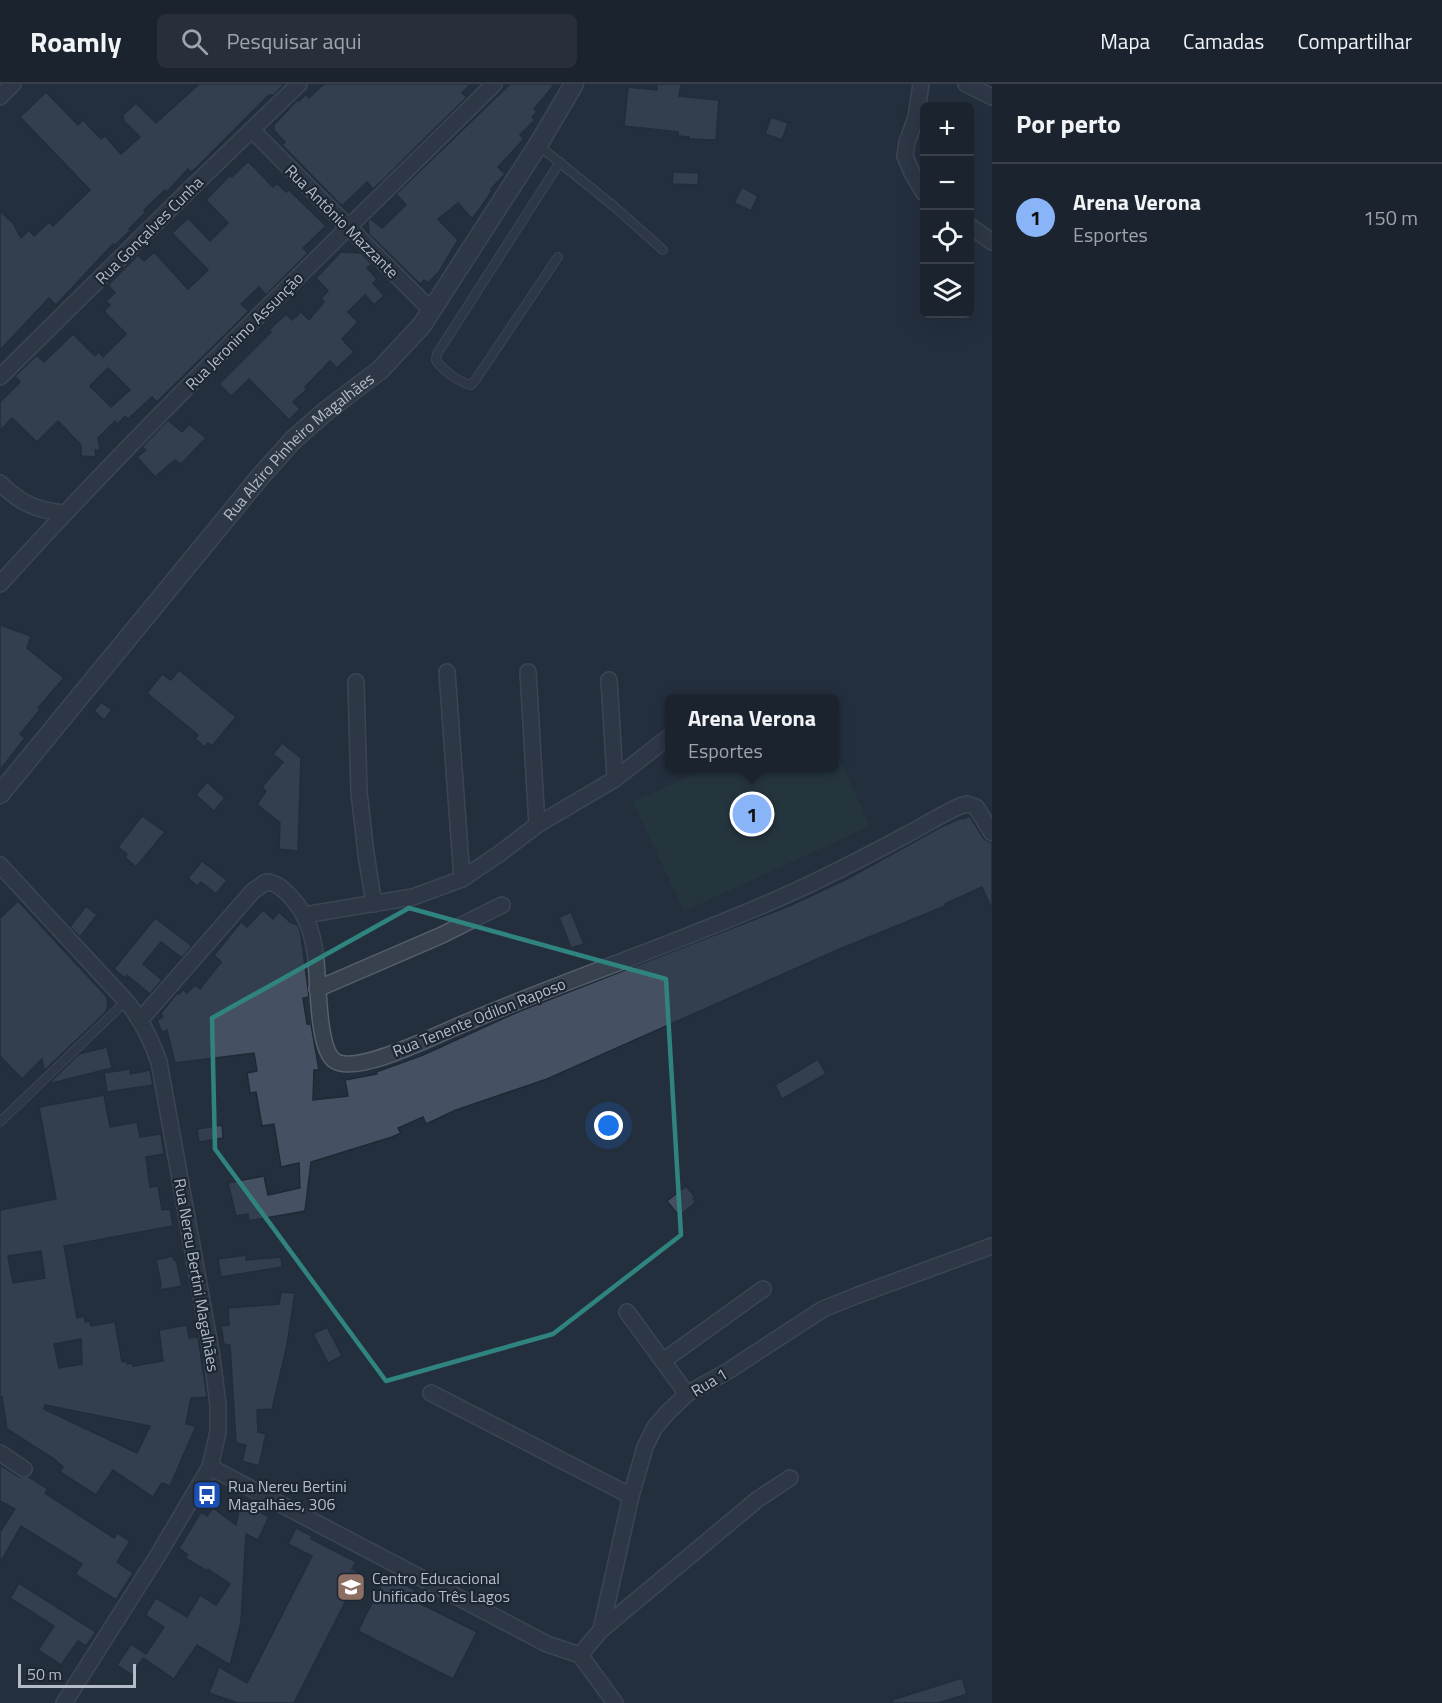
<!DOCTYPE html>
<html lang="pt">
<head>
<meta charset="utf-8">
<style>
	body { margin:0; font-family:"Titillium Web",sans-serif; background:#282f3a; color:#f1f3f6 }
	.controls { position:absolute; right:18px; top:18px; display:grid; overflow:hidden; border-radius:9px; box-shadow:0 6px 24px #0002 }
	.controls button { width:54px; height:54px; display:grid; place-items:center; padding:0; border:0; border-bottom:2px solid #39404a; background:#1b232e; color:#f1f3f6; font:30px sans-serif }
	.scale { position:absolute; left:18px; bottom:15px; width:118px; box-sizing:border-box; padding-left:6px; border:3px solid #b4bcc9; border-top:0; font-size:16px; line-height:21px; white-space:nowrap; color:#b4bcc9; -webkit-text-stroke:4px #1d2633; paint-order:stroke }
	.you { position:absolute; left:609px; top:1042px; width:21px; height:21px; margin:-15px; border:4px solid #fff; border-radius:50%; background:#1a73e8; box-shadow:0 0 0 9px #1a73e833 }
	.badge { display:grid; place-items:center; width:39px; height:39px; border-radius:50%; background:#8ab4f8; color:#111; font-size:20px; font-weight:700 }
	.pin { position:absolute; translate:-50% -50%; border:3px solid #fff; box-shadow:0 2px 6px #0006 }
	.popup { position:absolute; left:665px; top:610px; width:174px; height:78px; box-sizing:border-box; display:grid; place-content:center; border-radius:9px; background:#1b232e; filter:drop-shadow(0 2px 4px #0005); font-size:20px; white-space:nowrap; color:#a0a4aa }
	.popup b { font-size:22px; color:#f1f3f6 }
	.popup::after { content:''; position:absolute; left:50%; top:100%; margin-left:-12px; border:12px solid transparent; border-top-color:#1b232e }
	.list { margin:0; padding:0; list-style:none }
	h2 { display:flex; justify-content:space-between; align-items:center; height:78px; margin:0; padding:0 24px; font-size:26px }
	h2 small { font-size:20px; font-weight:400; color:#a0a4aa }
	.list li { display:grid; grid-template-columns:39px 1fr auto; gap:18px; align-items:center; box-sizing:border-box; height:108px; padding:0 24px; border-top:2px solid #39404a }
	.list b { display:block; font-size:22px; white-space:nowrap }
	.list p { margin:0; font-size:20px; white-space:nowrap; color:#a0a4aa }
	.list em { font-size:20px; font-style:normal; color:#a0a4aa }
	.icon { flex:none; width:33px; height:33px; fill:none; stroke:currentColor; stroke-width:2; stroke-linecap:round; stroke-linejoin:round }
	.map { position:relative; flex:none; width:992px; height:1619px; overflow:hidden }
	header { display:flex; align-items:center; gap:36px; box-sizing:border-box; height:84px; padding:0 30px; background:#1b232e; border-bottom:2px solid #39404a }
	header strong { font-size:28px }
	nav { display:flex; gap:33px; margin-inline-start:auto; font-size:21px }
	.search { width:420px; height:54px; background:#282f3a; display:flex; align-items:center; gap:15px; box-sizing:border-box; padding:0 21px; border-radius:9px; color:#a0a4aa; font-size:22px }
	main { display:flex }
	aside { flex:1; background:#1b232e }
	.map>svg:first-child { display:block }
	.pitch { fill:#263c3f }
	.building { fill:#455162; stroke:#1f2835; stroke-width:1.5; fill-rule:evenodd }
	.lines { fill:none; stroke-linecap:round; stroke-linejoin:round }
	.service-casing { stroke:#565f6c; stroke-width:10 }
	.minor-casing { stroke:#565f6c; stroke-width:18 }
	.tertiary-casing { stroke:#565f6c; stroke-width:21 }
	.service { stroke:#38414e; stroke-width:8 }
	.minor { stroke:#38414e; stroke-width:15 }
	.tertiary { stroke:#38414e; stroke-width:18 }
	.marked { fill:none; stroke:#308480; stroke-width:4.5; stroke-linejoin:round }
	.labels { text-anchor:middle; stroke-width:4.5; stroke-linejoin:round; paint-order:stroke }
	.street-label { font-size:16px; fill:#b4bcc9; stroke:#1d2633 }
	.poi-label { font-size:16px; fill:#b4bcc9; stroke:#1d2633; text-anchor:start }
</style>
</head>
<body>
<header>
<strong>Roamly</strong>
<div class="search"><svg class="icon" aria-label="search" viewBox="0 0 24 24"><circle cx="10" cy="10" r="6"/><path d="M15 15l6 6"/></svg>Pesquisar aqui</div>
<nav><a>Mapa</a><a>Camadas</a><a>Compartilhar</a></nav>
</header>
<main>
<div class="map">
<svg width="992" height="1619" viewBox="0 0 992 1619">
	<rect width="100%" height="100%" fill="#242f3e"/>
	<path class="pitch" d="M835,665l35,77 -186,85 -51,-109 75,-34h126z"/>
	<g class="building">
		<path d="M199,0h86l-11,11h-5l-75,75 -4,2 -2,-3 -21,23 -2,-2 -21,20 2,2 -17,17 2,1 -17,16 -1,-2 -57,61 -7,-7 -49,52v-139l13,12 8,15 8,-8 5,6 15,-14 4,4 37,-36 -70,-73 26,-25 32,33 5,-5 18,19 4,-3 16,18 19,-17 -17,-17 1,-2 -2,-2 14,-13 20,20z"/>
		<path d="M324,0h147l-9,9 5,4 -84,83 -10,9 -6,-7 -25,24 -60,-61 3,-3 -11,-12v-5l24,-26 1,2 7,-7 3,4z"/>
		<path d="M510,0h45l-21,25 3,3 -5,5 3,3 -15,15 4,4 -26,28 7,7 -14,15 1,2 -13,19 -7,9 -14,-16 -20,16 20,21 -19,32 -11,11 -4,-3 -4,4 -51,-50 -1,-13 3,-2 11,9 24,-23 -10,-11z"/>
		<path d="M657,0h24l-2,12 40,4 -3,40 -27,-1v-2l-11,-1v-4l-54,-6 4,-39 29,3z"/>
		<path d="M771,33l17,6 -6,17 -17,-6z"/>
		<path d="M248,77l25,26 4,-4 9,9 3,-2 37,36 -23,22 5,5 -42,42 -7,-8 -18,17 8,7 -92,91 -5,-5 -24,22 -3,-3 -7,8 -3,-3 -17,17 2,13 -5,-1 1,7 -15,-1v-11l-23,-24 -21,21 -25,-24 -12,13v-29l20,-20 -5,-6 22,-21 7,7 29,-28 22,22 4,-4 4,5 23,-23 -22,-23 6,-6 -4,-4 9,-8 -7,-8 30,-30 6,6 10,-9 34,37 20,-19 -36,-37 16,-15 22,23 18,-18 -22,-23 24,-25 2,2zM108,284l22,22 -19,17 -21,-21z"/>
		<path d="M673,88l26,1 -1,12 -26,-1z"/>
		<path d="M742,103l16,9 -7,15 -17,-8z"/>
		<path d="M341,168l20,1 11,11 -5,4 10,11 -4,4 11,13 -10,9 -9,-10 -17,17 10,10 -16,17 12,13 -17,16 -7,-7 -25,26 2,2 -14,13 7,7 -11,11 -40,-41 -17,17 -2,-1 -11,-11 52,-52 -2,-2 17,-16 6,6 9,-8 8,8 15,-18 -3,-4 7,-7 -12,-13z"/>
		<path d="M168,336l14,12 7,-8 17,14 -25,26 -6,-4 -20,17 -18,-20 9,-7 -4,-3z"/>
		<path d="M0,541l31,11 -4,12 37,30 -26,30 2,2 -20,24 5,4 -25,32z"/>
		<path d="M179,586l57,47 -24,29 -4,-3 -3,4 -10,-8 3,-4 -51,-42 15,-19 9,6z"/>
		<path d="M101,618l11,8 -8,10 -10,-9z"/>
		<path d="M282,659l19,15 -3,93 -19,-2 1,-26 -23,-19 9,-13 -4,-4 21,-25 -10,-8z"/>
		<path d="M207,698l18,16 -11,13 -18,-16z"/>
		<path d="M142,732l23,16 -29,35 -11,-10 2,-3 -9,-7z"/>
		<path d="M970,732l14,23 8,4v66l-10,-22 -37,17v2l-110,45 -288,128 -91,31 -30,14 -3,-7 -25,11 3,5 -9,4 -81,25 -6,49 -56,10 -1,-7 -12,2 -8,-33 36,-7 4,19 32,-7 -1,-25 -18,4 -7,-43 -12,2 -6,-34 -6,1 -3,-20 10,-2 -3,-18 -79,10 -8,-33 -5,2 -5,-12 6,-3 -2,-4 16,-20 2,1 4,-4 4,3 8,-8 5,4 21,-27 -7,-7 27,-33 6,5 16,-17 10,9 6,-7 11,10 8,3 3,10 8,62 -6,1 4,26h4l8,46h-5l-1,30 35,-4 -3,-16 32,-6 -1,-2 47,-17 97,-44 269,-105 58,-27 92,-51 22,-10 1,1z"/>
		<path d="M202,777l25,19 -11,14 -15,-12 -4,4 -9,-8z"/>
		<path d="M18,817l88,95 2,7 -2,9 -62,59 -2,-12 -20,20 -22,-23v-138z"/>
		<path d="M86,822l11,9 -17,22 -10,-10z"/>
		<path d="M571,828l13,32 -13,4 -12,-31z"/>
		<path d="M155,834l37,28 -10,12 -21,-16 -18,22 19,16 -12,14 -23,-19 -2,3 -11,-9z"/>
		<path d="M107,963l5,21 -64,16 31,-30z"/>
		<path d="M818,975l8,15 -44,25 -7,-14z"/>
		<path d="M130,985v5l20,-4 3,15 -46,7 -3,-19z"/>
		<path d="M104,1011l6,32 27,-5 3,15 21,-3 3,20 -18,3 4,30 8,-1 4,24 8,-1 3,17 -109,20 13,72 7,-2 1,6 5,-1 1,5 24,-4 7,40 4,-1 1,3 6,-1v3l30,-5 -4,-31 28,-5 2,13 9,-1 9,60 -16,1 -5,26 10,2 -26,60 -8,-3 -9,14 -40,-27 -17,25 -36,-23 3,-5 -9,-8 -47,-30 -5,-32h-2v-187l56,-11 -17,-92zM41,1167l4,27 -32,5 -5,-27zM81,1255l1,25 -23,4 -5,-24zM45,1321l105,21 -13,27 -93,-44z"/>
		<path d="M222,1041l1,13 -24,4 -2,-13z"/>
		<path d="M686,1102l9,11 -2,2 3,3 -17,14 -12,-15z"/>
		<path d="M246,1171v5l35,-3 1,10 -61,10 -3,-18z"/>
		<path d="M173,1172l1,4h2l6,26 -22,4 1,-6 -5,-24z"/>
		<path d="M281,1208l14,1 -8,52 -15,64 -15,1 1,22 8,2 -7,32 -17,-5 4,-16 -10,-2 -6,-98 -6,-1 -3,-18 8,-1 -1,-17 51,-4z"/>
		<path d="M327,1243l15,29 -14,7 -15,-29z"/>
		<path d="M0,1381l19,12h10l19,12 -3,4 69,45 3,-5 13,8 -13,21 16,11 -17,27 -41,-26 7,-10 -61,-38 -21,37v-31l15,-23 -15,-8z"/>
		<path d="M240,1421l11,2 18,10 -11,23 -12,-6 -5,88 -11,43 -33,-20 -23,34 -31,-21 -11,17 -15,-10 14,-21 15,10 18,-27 -19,-12 11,-17 31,19 13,-22 16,10 14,-21 -22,-15 -1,2 -22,-13 3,-3 -9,-7 22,-36 6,4 6,-8 23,17z"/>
		<path d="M296,1444l16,8 -1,3 45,23 -4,7 8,4 -66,130h-56l-29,-10 10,-26 28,16 65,-127 -24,-12z"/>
		<path d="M386,1491l29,15 -4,9 66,33 -24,47 -95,-48z"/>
		<path d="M19,1499l77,49 -10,14 -8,-5 -17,24 -23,-15 16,-24 -44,-28z"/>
		<path d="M962,1594l5,16 -29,9h-45l-1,-3z"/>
	</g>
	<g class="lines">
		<g class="service-casing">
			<g id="service">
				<path d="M538,61l78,63 47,42"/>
				<path d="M558,173l-84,125 -3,3c-12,-3 -28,-14 -35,-25l1,-6 123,-192"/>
				<path d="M0,1038l126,-121"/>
			</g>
		</g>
		<g class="minor-casing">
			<g id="minor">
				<path d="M921,0l-5,33 -9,25 -2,14 7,17 12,20"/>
				<path d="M966,0l26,13"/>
				<path d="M0,13l13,-13"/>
				<path d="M252,46l180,181"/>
				<path d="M970,142l22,16"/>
				<path d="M0,293l183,-181 116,-112"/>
				<path d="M0,399c20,20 36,27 63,30"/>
				<path d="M0,500c157,-174 328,-335 494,-500"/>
				<path d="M447,588l15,207"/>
				<path d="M528,588l9,153"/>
				<path d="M609,596l6,99"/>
				<path d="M356,598l3,110 7,62 8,50"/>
				<path d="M0,781l126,136c16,19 25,38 33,61l53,295 6,48v27l-8,35 -52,88 -94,148"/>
				<path d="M304,831l109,-18 49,-18 37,-25 38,-29 78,-46 55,-43"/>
				<path d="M317,905l125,-54 60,-30"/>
				<path d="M141,935l112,-128 13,-9c10,0 17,7 23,13 15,15 23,36 26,57 4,22 1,97 20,109 22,14 99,-25 123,-35 107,-46 218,-82 324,-129 43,-19 85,-41 126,-63 17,-9 34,-20 52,-28l7,-2 9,3 16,26"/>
				<path d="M627,1228l60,82"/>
				<path d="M663,1277l100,-72"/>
				<path d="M431,1309l200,103"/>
				<path d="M0,1369l24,16"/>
				<path d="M210,1383l337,177 33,11 35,48"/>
				<path d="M601,1546l157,-131 32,-21"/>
				<path d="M580,1571l21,-25 30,-134 14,-49 10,-20 13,-15 19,-18 41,-23 95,-62 35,-14 134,-49"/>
			</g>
		</g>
		<g class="tertiary-casing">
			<g id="tertiary">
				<path id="s1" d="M0,710l260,-317 33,-37 33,-29 54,-41 42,-45 116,-180 36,-61"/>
			</g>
		</g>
		<use href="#service" class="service"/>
		<use href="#minor" class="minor"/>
		<use href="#tertiary" class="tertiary"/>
	</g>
	<path d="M0 0H992V1619H0ZM409,824l257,71 15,256 -128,99 -167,47 -171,-232 -3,-131z" fill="#242f3e" fill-opacity=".55" fill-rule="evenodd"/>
	<path class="marked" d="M409,824l257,71 15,256 -128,99 -167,47 -171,-232 -3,-131z"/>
	<defs>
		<g id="bus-square" transform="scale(1.5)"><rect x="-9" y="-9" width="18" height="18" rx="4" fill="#1a4fb4" stroke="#1d2633"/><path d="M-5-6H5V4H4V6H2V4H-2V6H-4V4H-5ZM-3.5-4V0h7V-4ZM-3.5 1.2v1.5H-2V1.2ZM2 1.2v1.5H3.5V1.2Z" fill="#fff"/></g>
		<g id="school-square" transform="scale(1.5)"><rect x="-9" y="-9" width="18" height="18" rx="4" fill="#8d6e63" stroke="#1d2633"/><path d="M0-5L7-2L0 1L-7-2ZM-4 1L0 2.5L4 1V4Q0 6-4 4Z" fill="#fff"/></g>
	</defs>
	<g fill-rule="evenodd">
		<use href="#bus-square" x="207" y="1411"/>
		<use href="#school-square" x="351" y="1503"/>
	</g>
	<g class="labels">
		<g class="street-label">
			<text transform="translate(342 137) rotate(45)" y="6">Rua Antônio Mazzante</text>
			<text transform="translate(149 146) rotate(-45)" y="6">Rua Gonçalves Cunha</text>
			<text transform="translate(244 247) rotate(-45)" y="6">Rua Jeronimo Assunção</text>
			<text dy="6" stroke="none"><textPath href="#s1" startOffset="459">Rua Alziro Pinheiro Magalhães</textPath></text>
			<text transform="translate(479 933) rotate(-22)" y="6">Rua Tenente Odilon Raposo</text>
			<text transform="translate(197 1191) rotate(80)" y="6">Rua Nereu Bertini Magalhães</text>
			<text transform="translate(709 1298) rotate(-31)" y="6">Rua 1</text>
		</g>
		<g class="poi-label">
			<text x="228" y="1408">Rua Nereu Bertini<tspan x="228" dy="18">Magalhães, 306</tspan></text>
			<text x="372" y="1500">Centro Educacional<tspan x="372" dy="18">Unificado Três Lagos</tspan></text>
		</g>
	</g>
</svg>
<div class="controls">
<button>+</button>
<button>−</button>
<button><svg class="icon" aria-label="locate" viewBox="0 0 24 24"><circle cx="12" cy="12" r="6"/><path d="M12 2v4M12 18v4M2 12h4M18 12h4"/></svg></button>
<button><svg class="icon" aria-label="layers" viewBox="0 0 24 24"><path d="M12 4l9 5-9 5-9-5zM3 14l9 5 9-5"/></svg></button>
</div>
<div class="scale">50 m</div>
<div class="you"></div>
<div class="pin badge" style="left:752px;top:730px">1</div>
<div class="popup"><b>Arena Verona</b>Esportes</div>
</div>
<aside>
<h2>Por perto<small></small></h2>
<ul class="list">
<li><span class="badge">1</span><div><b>Arena Verona</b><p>Esportes</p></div><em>150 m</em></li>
</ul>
</aside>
</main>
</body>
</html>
